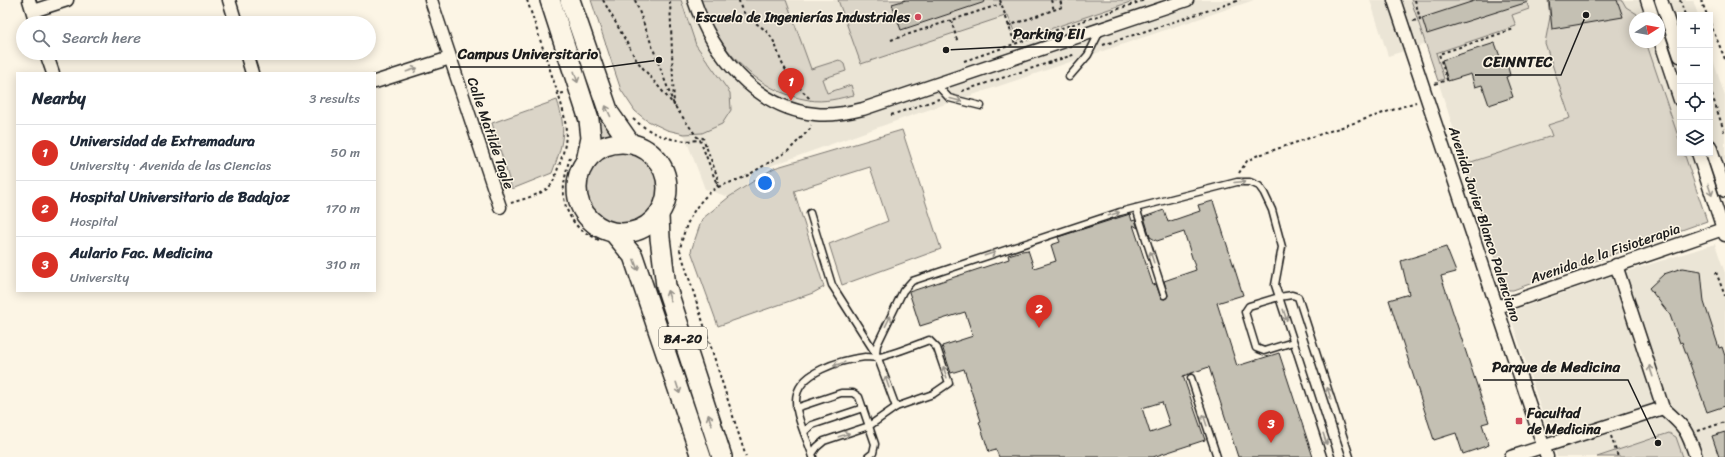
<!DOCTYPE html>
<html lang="en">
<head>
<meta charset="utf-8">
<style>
	body { margin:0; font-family:Sriracha,sans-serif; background:#f6f6f7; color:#1f2937 }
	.controls { position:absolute; right:12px; top:12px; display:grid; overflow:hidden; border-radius:0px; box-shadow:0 2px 10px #0003 }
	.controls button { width:36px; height:36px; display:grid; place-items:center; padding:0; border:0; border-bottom:1px solid #e0e1e3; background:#fff; color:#1f2937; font:20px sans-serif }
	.compass { position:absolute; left:1629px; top:12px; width:36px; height:36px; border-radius:50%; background:#fff; box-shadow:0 2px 10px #0003; rotate:79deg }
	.you { position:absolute; left:765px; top:183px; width:14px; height:14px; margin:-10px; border:3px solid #fff; border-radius:50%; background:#1a73e8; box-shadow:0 0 0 6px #1a73e833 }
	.badge { display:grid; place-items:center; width:26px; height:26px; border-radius:50%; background:#d93025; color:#fff; font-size:13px; font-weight:700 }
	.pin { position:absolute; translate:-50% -33px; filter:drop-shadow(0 1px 2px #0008) }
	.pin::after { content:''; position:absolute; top:21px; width:14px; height:12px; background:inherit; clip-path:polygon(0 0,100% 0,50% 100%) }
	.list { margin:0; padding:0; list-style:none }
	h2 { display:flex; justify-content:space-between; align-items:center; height:52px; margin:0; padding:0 16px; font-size:17px }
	h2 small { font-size:13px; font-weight:400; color:#747a83 }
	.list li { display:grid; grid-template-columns:26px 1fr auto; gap:12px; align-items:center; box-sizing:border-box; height:56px; padding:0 16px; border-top:1px solid #e0e1e3 }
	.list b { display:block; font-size:15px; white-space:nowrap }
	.list p { margin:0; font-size:13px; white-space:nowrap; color:#747a83 }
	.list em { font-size:13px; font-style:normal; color:#747a83 }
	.icon { flex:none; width:22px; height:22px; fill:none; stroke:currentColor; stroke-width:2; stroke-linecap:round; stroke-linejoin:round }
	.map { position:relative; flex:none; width:1725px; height:457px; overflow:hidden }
	.search { position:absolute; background:#fff; box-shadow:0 2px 10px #0003; left:16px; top:16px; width:360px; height:44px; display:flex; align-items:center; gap:10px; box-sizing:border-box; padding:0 14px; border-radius:22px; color:#747a83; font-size:15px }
	.panel { position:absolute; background:#fff; box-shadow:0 2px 10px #0003; left:16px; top:72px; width:360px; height:220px; border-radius:0px }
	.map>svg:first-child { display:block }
	.built { fill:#ebe5d6; fill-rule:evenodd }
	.green { fill:#dbd5c8; stroke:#7c7872 }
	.building { fill:#c4c0b3; stroke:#1c1c1c; fill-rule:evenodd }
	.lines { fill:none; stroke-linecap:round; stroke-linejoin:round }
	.service-casing { stroke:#1c1c1c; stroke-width:9 }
	.minor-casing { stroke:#1c1c1c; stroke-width:15 }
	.trunk-casing { stroke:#1c1c1c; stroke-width:22 }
	.path { stroke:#1c1c1c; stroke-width:2; stroke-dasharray:3 3; stroke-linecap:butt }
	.service { stroke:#fcf5e5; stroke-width:6 }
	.minor { stroke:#fcf5e5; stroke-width:12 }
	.trunk { stroke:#fcf5e5; stroke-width:19 }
	.oneway { stroke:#97938b }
	.poi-dot { fill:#d1495b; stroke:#fcf5e5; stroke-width:1.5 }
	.labels { text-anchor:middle; stroke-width:3; stroke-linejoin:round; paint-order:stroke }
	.shield { fill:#fcf5e5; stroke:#5f5d58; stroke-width:1 }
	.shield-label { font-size:13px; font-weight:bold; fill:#1c1c1c }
	.poi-label { font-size:14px; font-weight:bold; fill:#1c1c1c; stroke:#fcf5e5; text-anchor:end }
	.street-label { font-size:14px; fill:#1c1c1c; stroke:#fcf5e5 }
	.leader { fill:none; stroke:#1c1c1c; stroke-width:1.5 }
	.callout-dot { fill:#1c1c1c; stroke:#fcf5e5; stroke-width:1.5 }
	.callout-label { font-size:15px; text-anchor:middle; font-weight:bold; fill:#1c1c1c; stroke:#fcf5e5; stroke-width:3; stroke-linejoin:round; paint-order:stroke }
</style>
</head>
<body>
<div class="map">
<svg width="1725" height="457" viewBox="0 0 1725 457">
	<rect width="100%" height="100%" fill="#fcf5e5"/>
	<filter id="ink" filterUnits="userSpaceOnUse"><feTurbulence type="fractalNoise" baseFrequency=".025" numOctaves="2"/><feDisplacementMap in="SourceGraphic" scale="8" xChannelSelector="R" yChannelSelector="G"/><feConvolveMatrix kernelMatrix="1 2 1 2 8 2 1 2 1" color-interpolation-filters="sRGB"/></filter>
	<g filter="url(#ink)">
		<g class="built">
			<path d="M591,0h663l-347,117 -134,48 -44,32 -24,-8 -21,-55 -17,-4 -21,-10 -11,-9 -14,-21z"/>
			<path d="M1370,0h323l5,15h-18v138h30v-102l15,45v64l-35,12 17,49 -194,69h-5l-3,-2 -79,-244 -38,12zM1635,18h24v24h-24z"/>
			<path d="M1715,244l10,29v184h-168l-47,-142 2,-4 97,-34z"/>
		</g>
		<g class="green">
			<path d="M591,0h90l15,45 34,48 1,17 -9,14 -20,9 -18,1 -17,-4 -21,-10 -11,-9 -14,-21z"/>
			<path d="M701,0h85l25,69 28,-9 5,4 2,7 -24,8 5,14 24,-8 3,10c-14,3 -30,8 -45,5 -53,-8 -91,-51 -108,-100z"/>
			<path d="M838,0h298l-119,40 -9,-25 -147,49z"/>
			<path d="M1411,0h115l3,9 -17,6 4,11 -80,27 8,26 -6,2z"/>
			<path d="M1548,0h74l4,7 11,7 2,4h-4v24h11l34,100v11h4l23,68 -194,69h-5l-3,-2 -39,-120 2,-5 84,-27 -4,-11 22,-7 -25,-75 5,-26z"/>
			<path d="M557,100c10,30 6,44 -5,73l-40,16 -20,-66z"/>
			<path d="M599,105l4,16 9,15 -13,5 -6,-34z"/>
			<path d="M902,130l39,119 -99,36 -13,-41 59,-23 -18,-54 -76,24 30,96 -11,6 -95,33 -27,-75 11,-32 27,-22 45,-29z"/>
			<circle cx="622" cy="189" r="38"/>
			<path d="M1669,433l7,4 7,20h-86z"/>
		</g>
		<g class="building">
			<path d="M906,0h78l1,2 -84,28 -9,-26z"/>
			<path d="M1477,0h50l1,2 -101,32 -5,-16z"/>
			<path d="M1549,0h68l6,17 -71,12z"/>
			<path d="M1495,43l8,22 4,-1 3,11 -4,2 7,20 -24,8 -7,-20 -7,2 -4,-13 -23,7 -6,-21z"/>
			<path d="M1213,201l30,94 -26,8 20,63 42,-13 34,104h-75l-29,-90 -26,9 22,64 -52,17h-154l-3,-7 -7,2 -10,-30 2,-1 -17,-52 -13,4 -9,-27 31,-10 -8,-24 -45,14 -11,-34 100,-33 -1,-4 14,-4 6,-1 6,18 22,-7 -5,-16 9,-3 -2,-5 72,-23 2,7 3,-1 3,8 -5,-3 20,60 3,-1 5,14 4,1 3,-3 -4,-15 32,-11 -12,-38 -27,9 -7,-4 -6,-20 20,-7 4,12 32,-11 -2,-6zM1162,402l8,24 -20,7 -8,-25z"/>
			<path d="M1446,247l10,25 -15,4 48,146 -7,2 7,21 -26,9 -7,-21 -22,7 -45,-140 20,-6 -8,-33z"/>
			<path d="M1682,268l19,3 3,31 15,46 3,-1 3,9v50l-18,6 -25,-70 -2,1 -10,-28 -21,-27 15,-14z"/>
			<path d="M1725,432v25h-6l-7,-21z"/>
		</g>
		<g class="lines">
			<g class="service-casing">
				<g id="service">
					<path d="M1069,77l19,-22 13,-26"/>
					<path d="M936,84l13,14 32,8"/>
					<path d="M1136,208l28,87"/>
					<path d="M810,213l22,72 44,69"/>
					<path d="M1191,378l26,79"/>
					<path d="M896,407l-20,-54 1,-8 26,-54 9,-10 208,-69 117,-30h13l9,4 5,7 8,17 10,37 -7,38 4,12 -30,9 -4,6 11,36 8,3 29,-9"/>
					<path d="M796,408l45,-15h12l6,4 16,47 -2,9 -5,4"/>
					<path d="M804,432l8,-7 51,-17"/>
					<path d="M812,454l5,-7 7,-6 45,-15 27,-19 37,-13 16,-11 -12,-35 -8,-8c-16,6 -33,13 -49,17 -5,1 -10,0 -15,0 -24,3 -69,15 -69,44 0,16 11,38 16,53l1,3"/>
					<path d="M1331,457l-52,-160 13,-2 6,2 52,160"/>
				</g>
			</g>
			<g class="minor-casing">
				<g id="minor">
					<path d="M29,0l7,23"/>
					<path d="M229,0l7,23"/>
					<path d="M431,0l69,207"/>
					<path d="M694,0c18,53 61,108 121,114 16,2 32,-1 48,-5l324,-109"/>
					<path d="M1394,0l153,457"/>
					<path d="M1647,0l6,18"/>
					<path d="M1661,0l19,56"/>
					<path d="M33,11l34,-11"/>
					<path d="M1659,37l21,63"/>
					<path d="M46,53l7,20"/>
					<path d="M246,53l6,20"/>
					<path d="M375,82l75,-24"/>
					<path d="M1710,146l15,45"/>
					<path d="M1698,153l27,82"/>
					<path d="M1616,265l47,143c22,19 24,22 33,49"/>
					<path d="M1497,307l226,-78"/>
					<path d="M1511,457l152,-49"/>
				</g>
			</g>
			<g class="trunk-casing">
				<g id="trunk">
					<path d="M550,0l39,120 2,18 -5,23"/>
					<path d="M570,0l39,113 21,30"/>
					<circle cx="622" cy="188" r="45"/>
					<path d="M659,216l1,22 6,48 56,171"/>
					<path d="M614,233l19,23 68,201"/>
				</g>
			</g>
			<g class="path">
				<path d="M527,0l31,94 6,-1"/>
				<path d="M603,0l34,61 37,44 -4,-105"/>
				<path d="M635,0l39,105 23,32 6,1 16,43 -3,2"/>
				<path d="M739,0c2,18 19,22 29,33 8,9 9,18 13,28 6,14 18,26 28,37l1,3"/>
				<path d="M1000,0l15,44"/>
				<path d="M1051,0l3,10"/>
				<path d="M1680,0l5,15"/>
				<path d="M1701,0l6,15"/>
				<path d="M951,20l7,23"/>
				<path d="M1413,21l7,-2 -5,-19"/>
				<path d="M1710,23l15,36"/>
				<path d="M1008,26l54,-19 -2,-7"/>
				<path d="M891,40l110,-36"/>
				<path d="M1103,45l137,-45"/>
				<path d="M964,61l181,-61"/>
				<path d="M1435,84l12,-4 -8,-26 75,-25"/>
				<path d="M1710,89l15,45"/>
				<path d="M962,91l114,-37"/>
				<path d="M891,115l48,-16"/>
				<path d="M633,119c21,17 40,24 67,21l18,47c-22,13 -34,38 -38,63l66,207"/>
				<path d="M570,157c-7,25 -12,47 7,69 6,7 17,10 24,16"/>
				<path d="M1239,173l8,-12 9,-5 160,-54"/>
				<path d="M718,187l27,-10 43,-26 22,-22 1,-4"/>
				<path d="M511,203c12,-4 31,-8 40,-18 3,-4 5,-11 7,-17 11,-28 10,-45 0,-74"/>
				<path d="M1716,272l9,24"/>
				<path d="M1698,431l27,-9"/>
				<path d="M1611,436l7,21"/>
			</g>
			<use href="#service" class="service"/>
			<use href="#minor" class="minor"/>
			<use href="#trunk" class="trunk"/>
		</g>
		<defs><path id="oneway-shaft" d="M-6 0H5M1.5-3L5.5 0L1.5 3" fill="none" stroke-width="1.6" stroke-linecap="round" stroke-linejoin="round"/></defs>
		<g class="oneway">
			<use href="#oneway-shaft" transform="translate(412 70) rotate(-18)"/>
			<use href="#oneway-shaft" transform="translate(576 77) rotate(72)"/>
			<use href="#oneway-shaft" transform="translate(956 100) rotate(14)"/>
			<use href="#oneway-shaft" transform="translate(608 111) rotate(-115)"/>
			<use href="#oneway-shaft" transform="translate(1240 182) rotate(-5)"/>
			<use href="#oneway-shaft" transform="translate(1710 190) rotate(71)"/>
			<use href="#oneway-shaft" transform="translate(1114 214) rotate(-18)"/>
			<use href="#oneway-shaft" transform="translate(990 254) rotate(-18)"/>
			<use href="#oneway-shaft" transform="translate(1152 257) rotate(-108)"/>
			<use href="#oneway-shaft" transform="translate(636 265) rotate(70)"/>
			<use href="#oneway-shaft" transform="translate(669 296) rotate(-108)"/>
			<use href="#oneway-shaft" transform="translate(1285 315) rotate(72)"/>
			<use href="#oneway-shaft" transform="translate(888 321) rotate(-64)"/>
			<use href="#oneway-shaft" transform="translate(839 364) rotate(162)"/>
			<use href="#oneway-shaft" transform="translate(1651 371) rotate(-108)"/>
			<use href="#oneway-shaft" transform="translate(945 372) rotate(-108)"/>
			<use href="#oneway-shaft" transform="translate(887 382) rotate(-109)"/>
			<use href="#oneway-shaft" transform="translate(678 388) rotate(72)"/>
			<use href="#oneway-shaft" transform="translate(1329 393) rotate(-108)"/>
			<use href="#oneway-shaft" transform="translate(710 420) rotate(-108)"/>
			<use href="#oneway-shaft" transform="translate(1205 420) rotate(-108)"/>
			<use href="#oneway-shaft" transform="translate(844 435) rotate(-18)"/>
			<use href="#oneway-shaft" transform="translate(1325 439) rotate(72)"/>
		</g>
	</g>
	<g class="poi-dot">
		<circle cx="918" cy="17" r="4"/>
		<rect x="1515" y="417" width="8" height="8" rx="2"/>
	</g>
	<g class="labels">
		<rect class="shield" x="659" y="327" width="48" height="22" rx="3"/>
		<g class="shield-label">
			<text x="683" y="343">BA-20</text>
		</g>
		<g class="poi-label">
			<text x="910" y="22">Escuela de Ingenierías Industriales</text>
			<text x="1527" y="418" text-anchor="start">Facultad<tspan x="1527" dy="16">de Medicina</tspan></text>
		</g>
		<g class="street-label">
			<text transform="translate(491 133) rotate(71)" y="5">Calle Matilde Tagle</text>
			<text transform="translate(1485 224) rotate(72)" y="5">Avenida Javier Blanco Palenciano</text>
			<text transform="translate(1605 253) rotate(-19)" y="5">Avenida de la Fisioterapia</text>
		</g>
	</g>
	<path class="leader" d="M946 50L1005 47H1093M659 60L606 67H450M1586 15L1561 75H1475M1658 443L1628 380H1483"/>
	<g class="callout-dot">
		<circle cx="946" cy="50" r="4"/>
		<circle cx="659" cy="60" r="4"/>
		<circle cx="1586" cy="15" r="4"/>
		<circle cx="1658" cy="443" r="4"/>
	</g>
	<g class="callout-label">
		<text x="1049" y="39">Parking EII</text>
		<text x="528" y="59">Campus Universitario</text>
		<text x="1518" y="67">CEINNTEC</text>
		<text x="1556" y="372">Parque de Medicina</text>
	</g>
</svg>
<div class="controls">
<button>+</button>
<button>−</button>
<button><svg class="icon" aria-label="locate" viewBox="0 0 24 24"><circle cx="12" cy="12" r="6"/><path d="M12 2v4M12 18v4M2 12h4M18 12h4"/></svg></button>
<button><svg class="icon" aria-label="layers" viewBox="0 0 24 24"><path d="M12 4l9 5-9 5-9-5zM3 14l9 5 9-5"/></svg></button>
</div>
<svg class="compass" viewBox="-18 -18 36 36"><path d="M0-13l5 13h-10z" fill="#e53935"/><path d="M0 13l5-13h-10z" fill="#747a83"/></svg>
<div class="you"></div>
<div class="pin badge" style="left:791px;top:101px">1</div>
<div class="pin badge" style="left:1039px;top:328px">2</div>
<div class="pin badge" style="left:1271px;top:443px">3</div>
<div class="search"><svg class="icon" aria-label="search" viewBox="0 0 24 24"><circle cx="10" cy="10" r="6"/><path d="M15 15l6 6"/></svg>Search here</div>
<section class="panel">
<h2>Nearby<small>3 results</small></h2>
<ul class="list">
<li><span class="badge">1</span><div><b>Universidad de Extremadura</b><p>University · Avenida de las Ciencias</p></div><em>50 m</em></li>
<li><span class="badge">2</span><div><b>Hospital Universitario de Badajoz</b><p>Hospital</p></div><em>170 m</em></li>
<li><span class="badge">3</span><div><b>Aulario Fac. Medicina</b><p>University</p></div><em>310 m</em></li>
</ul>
</section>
</div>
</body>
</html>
